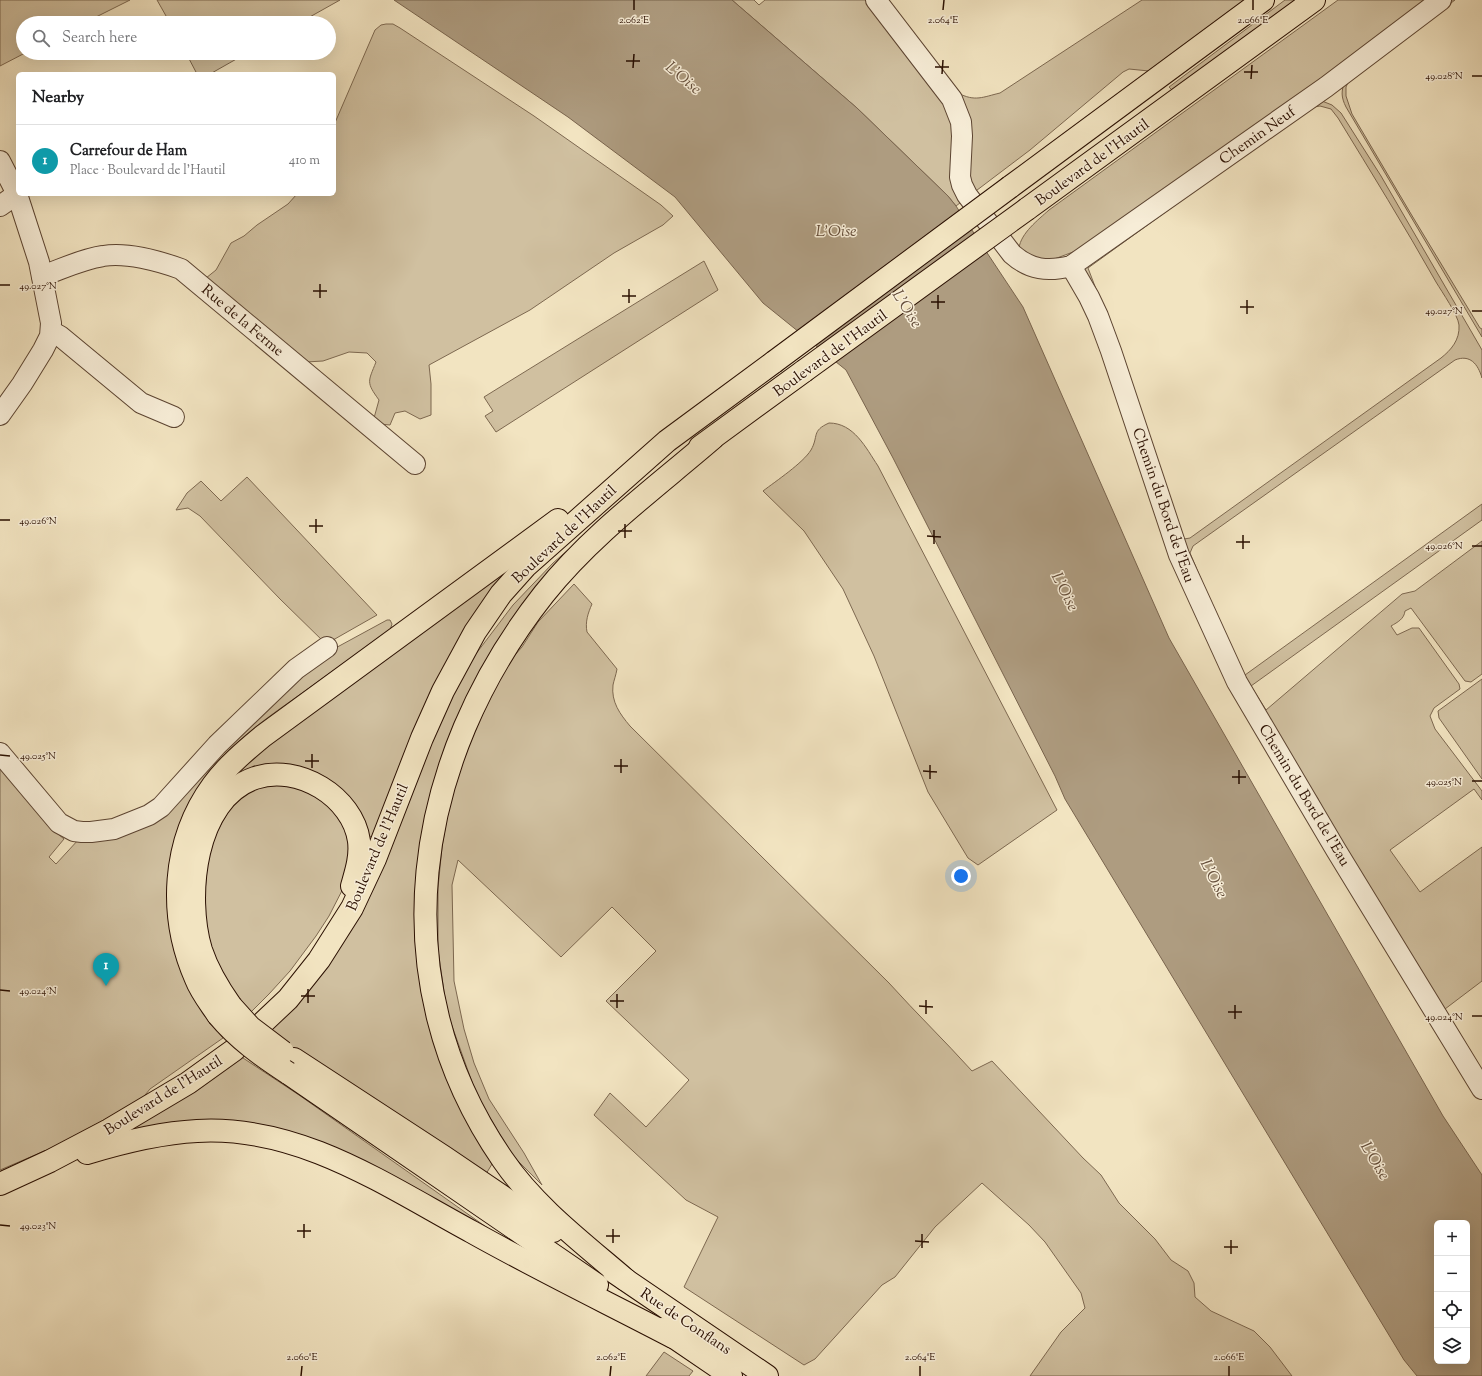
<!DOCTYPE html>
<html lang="en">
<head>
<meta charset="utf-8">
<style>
	body { margin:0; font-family:"Sorts Mill Goudy",serif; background:#f2f2f2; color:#202124 }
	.controls { position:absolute; right:12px; bottom:12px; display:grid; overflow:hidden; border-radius:6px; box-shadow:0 4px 16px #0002 }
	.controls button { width:36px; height:36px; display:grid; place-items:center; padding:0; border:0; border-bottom:1px solid #e0e0e0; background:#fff; color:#202124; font:20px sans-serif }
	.you { position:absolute; left:961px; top:876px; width:14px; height:14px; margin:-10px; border:3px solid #fff; border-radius:50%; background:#1a73e8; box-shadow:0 0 0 6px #1a73e833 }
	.badge { display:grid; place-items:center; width:26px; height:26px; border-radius:50%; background:#db2777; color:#fff; font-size:13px; font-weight:700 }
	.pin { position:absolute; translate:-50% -33px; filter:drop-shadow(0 1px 2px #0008) }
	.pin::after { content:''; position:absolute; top:21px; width:14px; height:12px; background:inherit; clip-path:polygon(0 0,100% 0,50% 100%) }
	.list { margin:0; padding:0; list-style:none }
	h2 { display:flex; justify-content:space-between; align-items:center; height:52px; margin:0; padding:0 16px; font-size:17px }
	h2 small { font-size:13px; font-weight:400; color:#757577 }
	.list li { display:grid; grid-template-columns:26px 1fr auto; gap:12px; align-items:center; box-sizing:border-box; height:72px; padding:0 16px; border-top:1px solid #e0e0e0 }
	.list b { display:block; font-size:15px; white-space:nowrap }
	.list p { margin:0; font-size:13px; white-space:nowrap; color:#757577 }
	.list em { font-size:13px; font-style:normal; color:#757577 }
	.icon { flex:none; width:22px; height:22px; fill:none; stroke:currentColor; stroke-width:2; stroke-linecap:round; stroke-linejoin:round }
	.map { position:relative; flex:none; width:1482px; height:1376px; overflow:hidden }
	.search { position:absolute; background:#fff; box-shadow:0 4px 16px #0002; left:16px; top:16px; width:320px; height:44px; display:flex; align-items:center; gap:10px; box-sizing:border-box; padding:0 14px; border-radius:22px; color:#757577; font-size:15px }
	.panel { position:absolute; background:#fff; box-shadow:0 4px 16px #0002; left:16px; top:72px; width:320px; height:124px; border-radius:6px }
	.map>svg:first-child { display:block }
	.green { fill:#d0c0a0; stroke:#7d6850; fill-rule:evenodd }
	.water { fill:#ae9c80; stroke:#79644d; fill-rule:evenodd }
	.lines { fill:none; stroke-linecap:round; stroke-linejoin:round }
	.minor-casing { stroke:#5c4431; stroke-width:22 }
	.major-casing { stroke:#2a0f01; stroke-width:24 }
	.minor { stroke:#f7edd7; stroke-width:20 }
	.major { stroke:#f2e4c1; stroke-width:22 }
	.major-bridge-casing { stroke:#2a0f01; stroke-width:24; stroke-linecap:butt }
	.major-bridge { stroke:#f2e4c1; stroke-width:22 }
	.ticks { fill:none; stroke:#2a0f01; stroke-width:1.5 }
	.labels { text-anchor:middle; stroke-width:3; stroke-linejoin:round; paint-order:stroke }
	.street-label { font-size:15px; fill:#2a0f01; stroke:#f7edd7 }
	.water-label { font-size:16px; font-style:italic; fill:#654e3a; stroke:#f7edd7 }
	.ticks-label { font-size:10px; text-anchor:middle; fill:#2a0f01; stroke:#f7edd7; stroke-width:3; stroke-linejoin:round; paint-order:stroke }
</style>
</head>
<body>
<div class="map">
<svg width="1482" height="1376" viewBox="0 0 1482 1376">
	<rect width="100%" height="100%" fill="#f2e4c1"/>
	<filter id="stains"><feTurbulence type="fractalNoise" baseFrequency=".005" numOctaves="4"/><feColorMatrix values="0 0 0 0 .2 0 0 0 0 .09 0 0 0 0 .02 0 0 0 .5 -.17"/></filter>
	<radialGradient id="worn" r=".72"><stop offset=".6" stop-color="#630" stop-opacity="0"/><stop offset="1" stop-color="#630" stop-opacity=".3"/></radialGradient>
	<g class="green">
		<path d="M0,0h130l-46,23h-61v30h2l-25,13z"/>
		<path d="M157,0h183l-41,23h-129z"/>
		<path d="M732,0h22l5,5 6,-5h116l77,93c17,9 25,4 42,0l142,-93h105l-98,71 -20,-2 -6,3 -93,78 -74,56 -8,-10 -91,-88z"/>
		<path d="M1285,0h11l-124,90 -3,-3z"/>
		<path d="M1338,0h88l-169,130 -176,119 -32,12h-14l-16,-13c2,-15 19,-28 30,-38z"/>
		<path d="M1447,0h8l-105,78 -4,9v9l6,18 59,100 69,114 2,1v8l-136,-230c-5,-10 -5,-16 -1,-26z"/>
		<path d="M386,24h7l7,4 134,88 127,89 12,11 -10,9 -49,28 -84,57 -101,55 2,19v31l-11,4 -15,-8 -10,2 -5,12 -10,-1 -6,-6 5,-18c-13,-18 -11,-18 -3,-38l-9,-9 -18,-1 -26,9 -17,1 -100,-84 10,-8 15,-27 13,-7 13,-11 31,-21 9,-10h37v-69l41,-95 6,-5z"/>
		<path d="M186,53h61l-37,21h-13z"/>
		<path d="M1322,101l10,4 9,8 40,63 101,174v28c-4,-14 -12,-24 -27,-18l-262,186 -3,7 37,88 18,34 237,-171v16l-231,166 15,24 136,-116 13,-3 67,-50v133l-11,8 -6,-1 -54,-73 -6,3c-1,8 -7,11 -14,15l6,9 15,-7h7l40,56 1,5 -26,19 -4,8 5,13 47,62v9l-8,-11 -84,61 30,42 62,-45v134l-37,28 37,61v10l-108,-180 -39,-67 -18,-36 -28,-35 -52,-88 -17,-33 -20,-50 -19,-43 -15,-48 -48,-140 -25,-65 -9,-17 -2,-6 1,-5 4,-5 215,-155 11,-5zM1320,106l11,3 7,9c33,54 67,109 98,164 6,10 22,33 23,43 1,15 -8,25 -18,33l-251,180 -6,1 -53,-158 -43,-113 219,-158 7,-3z"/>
		<path d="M704,261l14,29 -222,142 -11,-16 8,-5 -9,-14z"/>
		<path d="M829,423c25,0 37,25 49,43l179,344 -79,55 -10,-7 -40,-66 -54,-136 -31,-67 -39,-58 -41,-40c13,-10 40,-28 48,-41 8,-14 0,-19 18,-27z"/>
		<path d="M247,477l130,138 -51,29 -46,-45 -80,-83 -12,-8 -12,2 11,-17 14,-12 20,20z"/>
		<path d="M577,542l-19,25 -128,236 -11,56 -3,53 4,70 6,32 9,33 10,25 13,30 34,62 -6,10 -164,-109 -53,-32 89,-115 15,-29 17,-40 46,-122 36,-68 41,-54 40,-42z"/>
		<path d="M517,559l-143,277 -5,1 -46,-57 -101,4 22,-23z"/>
		<path d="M574,584l18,20c-4,9 -7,18 -5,28l30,37c-1,6 -3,11 -4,16 -2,17 7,29 17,41l259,257c27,30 56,58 83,88l20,-10 91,97 18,17 18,28 36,36 16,21 17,11 6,12 1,14 16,14 43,20 16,16 22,29h-262l31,-44 24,-24 -4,-15 -36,-51 -16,-17 -47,-42 -47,44 -40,50 -13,8 -67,74 -11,6 -120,-78 34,-70 -32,-17 -92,-85 16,-22 36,34 43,-47 -83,-79 50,-50 -44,-44 -51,50 -103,-97 -6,25 2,96 10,48 10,34 15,36 35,54 18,32 -30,-30 -35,-59 -30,-84 -9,-62v-62l4,-41 7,-42 19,-61 39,-80 15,-17 16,-25z"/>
		<path d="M387,620h3l2,4 -2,6c-28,20 -56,40 -85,61 -51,36 -92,63 -120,122l21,204 17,21 -73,51 -9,11 -87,47 -54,23v-405l49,56 -3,3 18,15 -15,18 7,7 23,-25 34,-3 84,-61 133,-124z"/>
		<path d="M1482,679v100l-43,-61 -1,-7z"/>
		<path d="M294,783l40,25 18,34 -2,33 -21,41 -13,20 -26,35 -21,23 -20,20 -27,-37 -19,-53 5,-76 26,-47 28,-16z"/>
		<path d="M240,1056l59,39 190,134 -166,-85 -199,-12z"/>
		<path d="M664,1352l29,19 -4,5h-43z"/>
	</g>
	<path class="water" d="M394,0h338l125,108 91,88 8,10 67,101 146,331 274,478 39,59v201h-65l-13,-16 -339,-561 -10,-23 -162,-318 -47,-88 -83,-67 -88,-106 -107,-80zM1437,1223h30v138h-30z"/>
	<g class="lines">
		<g class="minor-casing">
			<g id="minor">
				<path d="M876,0l76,99 9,23 1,14 -2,41 2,8 5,10 45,59c18,16 36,18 59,12l255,-179 115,-87"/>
				<path d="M0,161l17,33 22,68 12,61 -1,13 -7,14 -21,34 -22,31"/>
				<path d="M0,206l17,-12"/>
				<path d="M1071,266l18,31 9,19 13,35 68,204 58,127 99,168 146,239"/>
				<path d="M42,276c20,-7 40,-17 61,-20 23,-4 56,5 78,13l234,195"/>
				<path d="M51,331l9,5 81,67 33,14"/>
				<path d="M0,753l59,70 15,8 8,1h9l23,-3 35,-14 12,-8 56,-62 79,-76 31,-22"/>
			</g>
		</g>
		<g class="major-casing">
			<g id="major">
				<path d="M1010,187l253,-187"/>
				<path d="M1027,209l287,-209"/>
				<path d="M700,447l104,-76"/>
				<path d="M231,1006c-12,-17 -23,-35 -30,-56 -16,-53 -7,-151 54,-172 43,-15 98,19 104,63 2,16 -3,31 -7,45"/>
				<path d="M218,1015c-8,-12 -17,-23 -22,-36 -28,-63 -24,-138 17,-194 14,-19 32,-34 50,-49l295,-216"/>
				<path d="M294,1059l150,98 109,74"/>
				<path d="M288,1073l309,212"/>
				<path d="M87,1153c36,-11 72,-20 110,-22 103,-6 188,54 275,101 66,37 134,70 201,105"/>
				<path d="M0,1184l50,-23 59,-31 79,-47 46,-33 54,-51 31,-39 33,-52 23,-49 47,-121 21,-47 32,-59 26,-38 25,-28 141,-125 107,-79"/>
				<path d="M614,1272l153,104"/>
				<path d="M626,1280c-43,-37 -91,-73 -123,-120 -125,-181 -90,-400 41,-566 47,-59 111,-106 168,-155"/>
				<path d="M662,1329l69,47"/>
			</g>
		</g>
		<use href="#minor" class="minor"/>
		<use href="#major" class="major"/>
		<g class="major-bridge-casing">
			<g id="major-bridge">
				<path d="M774,362l236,-175"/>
				<path d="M804,371l223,-162"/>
				<path d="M231,1006l19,21 33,25"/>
				<path d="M218,1015c20,24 44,41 70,58"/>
			</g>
		</g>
		<use href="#major-bridge" class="major-bridge"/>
	</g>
	<path class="ticks" d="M634,10v-10M943,10l1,-10M1253,10v-10M626,61h14M935,67h14M633,68l1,-14M1244,72h14M942,74l1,-14M1472,76h10M1251,79l1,-14M0,285h10M313,291h14M622,296h14M320,298v-14M931,302h14M629,303v-14M1240,307h14M938,309v-14M1472,311h10M1247,314v-14M0,520h10M309,526h14M618,531h14M316,533v-14M927,536l14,1M625,538v-14M1236,542h14M934,544v-14M1472,546h10M1243,549v-14M0,755l10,1M305,761h14M614,766h14M312,768v-14M923,771l14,1M621,773v-14M1232,777h14M930,779v-14M1472,781h10M1239,784v-14M0,990l10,1M301,996h14M610,1001h14M308,1003v-14M919,1006l14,1M617,1008v-14M1228,1012h14M926,1014v-14M1472,1016h10M1235,1019v-14M0,1225l10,1M297,1231h14M606,1236h14M304,1238v-14M915,1241l14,1M613,1243v-14M1224,1247h14M922,1248v-14M1231,1254v-14M301,1376l1,-10M610,1376l1,-10M920,1376v-10M1229,1376v-10"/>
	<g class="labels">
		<g class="street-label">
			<text transform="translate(1257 135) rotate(-35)" y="5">Chemin Neuf</text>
			<text transform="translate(1092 162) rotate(-36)" y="5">Boulevard de l'Hautil</text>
			<text transform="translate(243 320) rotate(40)" y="5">Rue de la Ferme</text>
			<text transform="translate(830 353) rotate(-36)" y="5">Boulevard de l'Hautil</text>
			<text transform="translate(1164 505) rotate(71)" y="5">Chemin du Bord de l'Eau</text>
			<text transform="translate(564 534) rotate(-43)" y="5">Boulevard de l'Hautil</text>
			<text transform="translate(1305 795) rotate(59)" y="5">Chemin du Bord de l'Eau</text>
			<text transform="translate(377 847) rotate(-67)" y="5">Boulevard de l'Hautil</text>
			<text transform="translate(163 1095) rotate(-32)" y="5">Boulevard de l'Hautil</text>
			<text transform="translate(686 1321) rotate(34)" y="5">Rue de Conflans</text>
		</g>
		<g class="water-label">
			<text transform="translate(684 77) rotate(40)" y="6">L'Oise</text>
			<text x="836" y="236">L’Oise</text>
			<text transform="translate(908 308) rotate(58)" y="6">L'Oise</text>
			<text transform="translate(1066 591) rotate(63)" y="6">L'Oise</text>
			<text transform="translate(1215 878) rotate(63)" y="6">L'Oise</text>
			<text transform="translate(1376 1160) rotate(59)" y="6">L'Oise</text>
		</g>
	</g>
	<g class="ticks-label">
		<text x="634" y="23">2.062°E</text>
		<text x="943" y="23">2.064°E</text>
		<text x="1253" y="23">2.066°E</text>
		<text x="1444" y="79">49.028°N</text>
		<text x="38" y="289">49.027°N</text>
		<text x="1444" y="314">49.027°N</text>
		<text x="38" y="524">49.026°N</text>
		<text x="1444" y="549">49.026°N</text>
		<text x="38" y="759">49.025°N</text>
		<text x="1444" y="785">49.025°N</text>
		<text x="38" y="994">49.024°N</text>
		<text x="1444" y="1020">49.024°N</text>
		<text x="38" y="1229">49.023°N</text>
		<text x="302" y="1360">2.060°E</text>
		<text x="611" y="1360">2.062°E</text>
		<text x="920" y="1360">2.064°E</text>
		<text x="1229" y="1360">2.066°E</text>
	</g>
	<rect width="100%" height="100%" filter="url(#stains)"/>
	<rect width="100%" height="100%" fill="url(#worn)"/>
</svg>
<div class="controls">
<button>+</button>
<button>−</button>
<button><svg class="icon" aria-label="locate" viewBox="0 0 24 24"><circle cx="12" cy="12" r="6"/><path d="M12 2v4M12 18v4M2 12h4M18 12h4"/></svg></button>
<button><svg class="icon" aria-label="layers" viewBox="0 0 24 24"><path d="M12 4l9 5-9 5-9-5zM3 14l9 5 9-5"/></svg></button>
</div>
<div class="you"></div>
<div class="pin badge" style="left:106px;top:986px;background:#0f9aa8">1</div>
<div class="search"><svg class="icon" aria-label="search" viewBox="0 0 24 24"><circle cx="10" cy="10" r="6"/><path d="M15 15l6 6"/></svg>Search here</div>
<section class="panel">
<h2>Nearby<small></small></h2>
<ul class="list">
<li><span class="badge" style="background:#0f9aa8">1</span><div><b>Carrefour de Ham</b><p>Place · Boulevard de l'Hautil</p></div><em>410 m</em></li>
</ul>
</section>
</div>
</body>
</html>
